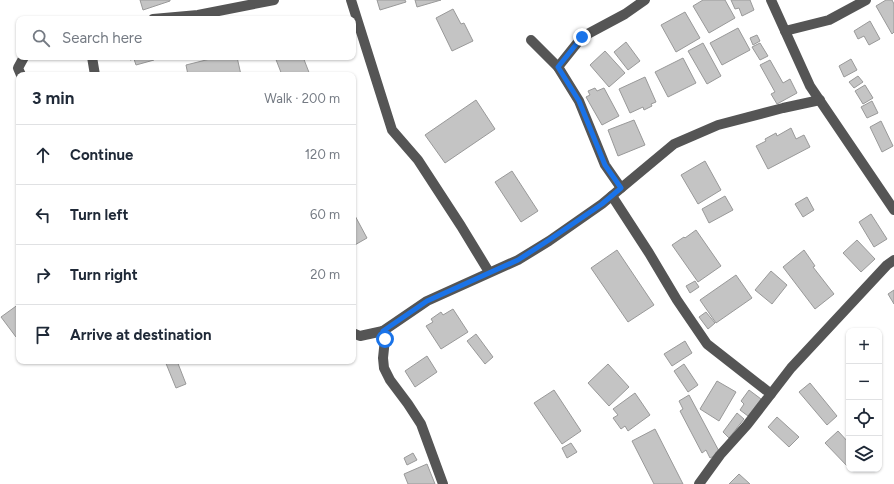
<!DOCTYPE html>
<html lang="en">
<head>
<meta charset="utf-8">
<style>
	body { margin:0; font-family:Figtree,sans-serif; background:#f2f2f3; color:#1f2937 }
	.controls { position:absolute; right:12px; bottom:12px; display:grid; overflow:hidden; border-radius:8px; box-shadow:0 1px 3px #0004 }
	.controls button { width:36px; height:36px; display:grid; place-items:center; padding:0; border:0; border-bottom:1px solid #e0e1e3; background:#fff; color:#1f2937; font:20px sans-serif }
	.stop { position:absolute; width:12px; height:12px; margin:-9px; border:3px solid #1a73e8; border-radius:50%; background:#fff }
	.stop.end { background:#1a73e8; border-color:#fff; box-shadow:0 1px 4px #0008 }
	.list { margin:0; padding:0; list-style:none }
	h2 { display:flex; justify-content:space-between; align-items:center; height:52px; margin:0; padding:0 16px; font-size:17px }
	h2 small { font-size:13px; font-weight:400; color:#747a83 }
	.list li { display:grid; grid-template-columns:26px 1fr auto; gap:12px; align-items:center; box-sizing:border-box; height:60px; padding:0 16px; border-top:1px solid #e0e1e3 }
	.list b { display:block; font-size:15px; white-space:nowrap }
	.list em { font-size:13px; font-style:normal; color:#747a83 }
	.icon { flex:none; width:22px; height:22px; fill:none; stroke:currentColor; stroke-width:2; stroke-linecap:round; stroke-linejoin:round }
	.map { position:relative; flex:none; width:894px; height:484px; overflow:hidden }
	.search { position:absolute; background:#fff; box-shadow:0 1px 3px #0004; left:16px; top:16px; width:340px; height:44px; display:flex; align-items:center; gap:10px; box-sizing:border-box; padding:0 14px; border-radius:8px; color:#747a83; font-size:15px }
	.panel { position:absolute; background:#fff; box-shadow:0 1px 3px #0004; left:16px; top:72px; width:340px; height:292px; border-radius:8px }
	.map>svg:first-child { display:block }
	.building { fill:#c4c4c4; stroke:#999 }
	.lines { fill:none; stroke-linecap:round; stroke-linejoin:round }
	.minor { stroke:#555; stroke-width:10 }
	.route { stroke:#1a73e8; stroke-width:5 }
</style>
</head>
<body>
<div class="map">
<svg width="894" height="484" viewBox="0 0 894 484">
	<rect width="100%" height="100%" fill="#fff"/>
	<g class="building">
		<path d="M140,0h30v1l-27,9z"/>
		<path d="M377,0h28l1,2 -26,8z"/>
		<path d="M415,0h26l-24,7z"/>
		<path d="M703,0h22l10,18 -26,15 -16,-27z"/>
		<path d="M731,0h19l4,10 -12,6 -3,-8 -4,1z"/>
		<path d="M886,0h6l2,4v28l-2,2 -16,-28z"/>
		<path d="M453,9l8,15 3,-1 9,18 -21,10 -16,-33z"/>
		<path d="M685,12l15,26 -24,14 -15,-27z"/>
		<path d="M870,21l10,18 -11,6 -5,-9 -6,3 -4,-8z"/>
		<path d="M738,28l12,22 -28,15 -12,-22z"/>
		<path d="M757,35l3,6 -7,4 -3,-7z"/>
		<path d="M626,42l14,19 -12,9 -14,-18z"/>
		<path d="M703,43l18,33 -14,8 -19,-33z"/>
		<path d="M760,43l8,13 -8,4 -8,-13z"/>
		<path d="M605,51l20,22 -16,14 -19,-22z"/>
		<path d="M129,57h24l1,3 -18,5 -2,-6 -4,1z"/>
		<path d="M218,57h19l4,18h-53l-2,-10z"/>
		<path d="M275,57h28l7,18h-28z"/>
		<path d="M683,58l13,25 -28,14 -13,-25z"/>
		<path d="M851,59l6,11 -13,7 -5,-11z"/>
		<path d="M770,60l13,23 7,-4 7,14 -20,11 -6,-10 4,-2 -15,-27z"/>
		<path d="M858,76l5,6 -9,6 -5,-6z"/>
		<path d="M645,77l11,25 -5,2 1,2 -8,4 -1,-3 -13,6 -11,-24z"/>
		<path d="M865,85l8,13 -10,6 -8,-13z"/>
		<path d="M595,88l2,3 7,-3 15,28 -17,9 -16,-28 4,-2 -2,-4z"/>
		<path d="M476,100l19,29 -50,34 -20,-28z"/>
		<path d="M872,101l6,12 -11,5 -6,-11z"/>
		<path d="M634,120l11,25 -27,11 -10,-26z"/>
		<path d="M881,121l12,25 -11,6 -12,-25z"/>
		<path d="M791,128l5,11 8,-4 6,12 -42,22 -12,-23 10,-5 -1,-2 11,-6 1,3z"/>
		<path d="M705,161l16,29 -23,14 -17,-29z"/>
		<path d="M512,171l26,40 -17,11 -26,-40z"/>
		<path d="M725,196l8,14 -24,13 -7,-14z"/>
		<path d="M807,197l7,13 -11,7 -8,-13z"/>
		<path d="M353,212l14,26 -14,8z"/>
		<path d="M871,214l16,25 -13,8 -15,-25z"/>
		<path d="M696,230l25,36 -23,16 -26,-37 12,-8 1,1z"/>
		<path d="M857,240l18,19 -14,13 -18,-19z"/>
		<path d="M617,250l37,55 -26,17 -37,-54z"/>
		<path d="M804,250l11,16 -2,1 21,27 -19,15 -32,-42z"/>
		<path d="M771,271l16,14 -15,19 -17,-14z"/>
		<path d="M736,275l16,23 -36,25 -16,-23z"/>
		<path d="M695,281l4,6 -9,6 -4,-7z"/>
		<path d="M894,290v14l-6,-10z"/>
		<path d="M19,304v31l-3,2 -15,-20z"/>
		<path d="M453,309l15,23 -27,17 -15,-23 7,-4 -2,-3 10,-7 2,3z"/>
		<path d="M706,312l9,11 -7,6 -9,-12z"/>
		<path d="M476,334l17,23 -8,7 -18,-23z"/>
		<path d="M685,341l7,12 -20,13 -8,-12z"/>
		<path d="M427,356l10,16 -22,15 -10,-16z"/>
		<path d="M165,361h12l9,23 -10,4z"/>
		<path d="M608,364l21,23 -20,19 -21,-23z"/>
		<path d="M684,364l14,21 -10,7 -14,-21z"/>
		<path d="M717,381l19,11 -17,29 -19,-12z"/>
		<path d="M810,383l27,33 -10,9 -28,-33z"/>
		<path d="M554,390l27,41 -19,13 -28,-41z"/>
		<path d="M749,390l12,9 -13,17 -8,-6 4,-6 -3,-3z"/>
		<path d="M635,393l15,22 -22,16 -3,-5 -4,3 -8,-11 5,-3 -5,-6z"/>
		<path d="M689,395l31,58 -10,5 -4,-8 -4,3 -22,-42 3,-2 -4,-8z"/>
		<path d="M737,413l7,6 -15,19 -6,-6z"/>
		<path d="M777,417l22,20 -10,10 -21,-20z"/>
		<path d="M655,429l28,55h-29l-22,-43z"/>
		<path d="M838,431l11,12v25l-24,-25z"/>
		<path d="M571,443l6,9 -10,6 -5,-10z"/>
		<path d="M413,453l4,7 -10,5 -3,-7z"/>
		<path d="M427,464l8,20h-27l-4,-10z"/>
		<path d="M739,474l11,10h-21z"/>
	</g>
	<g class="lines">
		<g class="minor">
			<path d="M351,0l41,130 26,30 43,66 28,46"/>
			<path d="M771,0l39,86 84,124"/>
			<path d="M153,19l45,-4 76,-15"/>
			<path d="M785,31l44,-11 37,-20"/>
			<path d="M531,40l27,27 21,34 26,64 16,23"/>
			<path d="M92,57l3,18"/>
			<path d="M558,67l24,-30 43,-23 20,-14"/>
			<path d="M21,75l-3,-7 6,-11"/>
			<path d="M612,196l37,57 28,47 30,44 64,50"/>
			<path d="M383,331l44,-30 91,-41 31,-19 53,-37 72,-60 44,-19 65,-17 37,-8"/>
			<path d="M353,333l7,3 23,-5 2,8 -2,19 1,10 6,12 18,24 13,20 22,60"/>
			<path d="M699,484l21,-29 27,-30 44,-57 96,-103 7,-5"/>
		</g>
	</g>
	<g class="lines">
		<path class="route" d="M385,339l-2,-8 44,-30 91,-41 31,-20 53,-36 19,-16 -16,-23 -26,-64 -21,-34 24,-30"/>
	</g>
</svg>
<div class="controls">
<button>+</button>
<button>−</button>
<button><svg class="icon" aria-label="locate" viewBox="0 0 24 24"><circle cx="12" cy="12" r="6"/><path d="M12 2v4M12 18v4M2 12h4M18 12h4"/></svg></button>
<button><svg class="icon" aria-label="layers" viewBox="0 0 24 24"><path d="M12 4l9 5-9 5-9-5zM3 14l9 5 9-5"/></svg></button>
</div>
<div class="stop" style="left:385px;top:339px"></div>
<div class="stop end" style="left:582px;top:37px"></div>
<div class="search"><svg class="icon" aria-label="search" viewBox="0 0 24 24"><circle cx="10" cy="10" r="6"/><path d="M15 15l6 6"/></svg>Search here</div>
<section class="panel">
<h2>3 min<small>Walk · 200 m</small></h2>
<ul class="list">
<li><svg class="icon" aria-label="ahead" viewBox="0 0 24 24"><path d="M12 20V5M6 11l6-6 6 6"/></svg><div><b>Continue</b></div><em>120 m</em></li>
<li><svg class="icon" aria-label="left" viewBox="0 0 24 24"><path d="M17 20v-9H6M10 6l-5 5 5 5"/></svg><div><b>Turn left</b></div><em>60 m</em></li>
<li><svg class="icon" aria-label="right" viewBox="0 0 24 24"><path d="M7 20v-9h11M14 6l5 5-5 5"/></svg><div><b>Turn right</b></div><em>20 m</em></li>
<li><svg class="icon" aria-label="arrive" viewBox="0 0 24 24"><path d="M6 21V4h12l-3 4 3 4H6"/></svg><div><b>Arrive at destination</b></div></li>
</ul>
</section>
</div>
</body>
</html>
